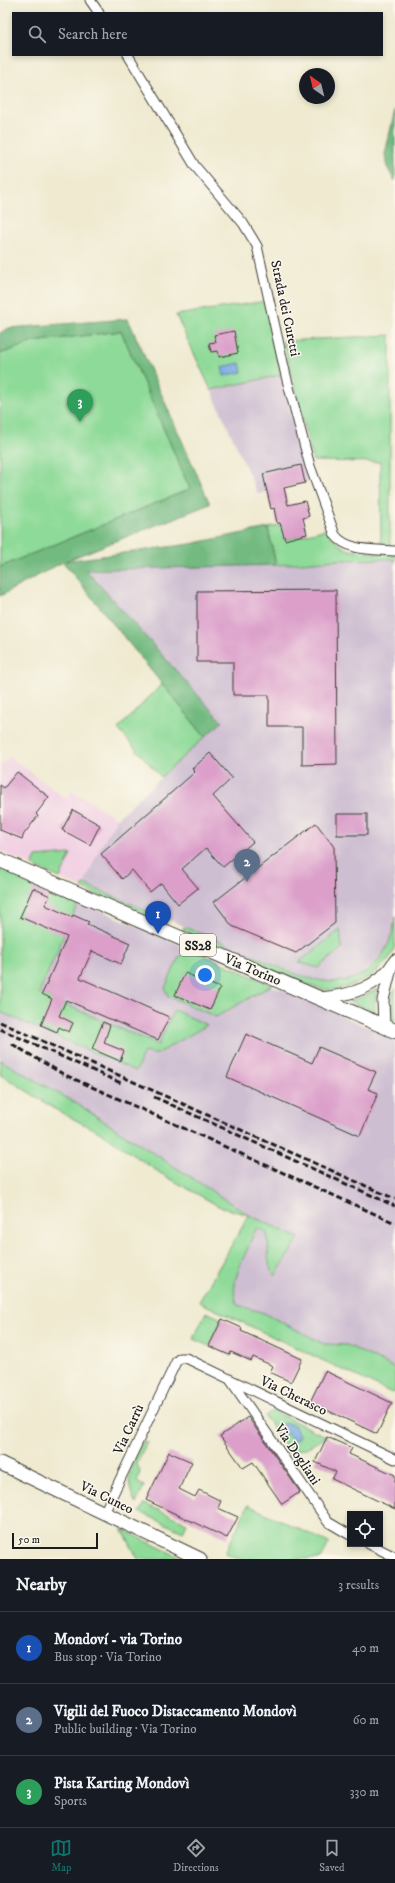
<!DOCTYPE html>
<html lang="en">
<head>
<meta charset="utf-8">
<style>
	body { margin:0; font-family:"IM FELL DW Pica",serif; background:#242831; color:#f1f3f6 }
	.controls { position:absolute; right:12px; bottom:12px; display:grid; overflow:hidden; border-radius:0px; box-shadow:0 2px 6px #0003 }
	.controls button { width:36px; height:36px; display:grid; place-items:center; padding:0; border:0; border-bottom:1px solid #363941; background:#171b24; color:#f1f3f6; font:20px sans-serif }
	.compass { position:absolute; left:299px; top:68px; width:36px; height:36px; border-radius:50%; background:#171b24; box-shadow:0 2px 6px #0003; rotate:325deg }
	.scale { position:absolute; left:12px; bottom:10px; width:86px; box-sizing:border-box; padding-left:4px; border:2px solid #1c1c1c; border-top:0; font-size:11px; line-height:14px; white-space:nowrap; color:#1c1c1c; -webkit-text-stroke:3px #fbf7ec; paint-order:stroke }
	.you { position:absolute; left:205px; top:975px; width:14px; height:14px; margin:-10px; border:3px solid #fff; border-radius:50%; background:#1a73e8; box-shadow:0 0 0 6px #1a73e833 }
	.badge { display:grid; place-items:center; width:26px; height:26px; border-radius:50%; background:#0f766e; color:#fff; font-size:13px; font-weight:700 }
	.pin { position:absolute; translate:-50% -33px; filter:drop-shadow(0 1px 2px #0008) }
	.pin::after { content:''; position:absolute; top:21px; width:14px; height:12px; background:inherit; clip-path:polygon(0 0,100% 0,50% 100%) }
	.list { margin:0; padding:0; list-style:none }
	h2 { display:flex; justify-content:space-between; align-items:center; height:52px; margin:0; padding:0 16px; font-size:17px }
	h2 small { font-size:13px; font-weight:400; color:#9ea1a6 }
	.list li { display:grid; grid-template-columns:26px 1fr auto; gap:12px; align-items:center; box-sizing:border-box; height:72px; padding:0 16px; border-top:1px solid #363941 }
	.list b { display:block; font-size:15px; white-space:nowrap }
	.list p { margin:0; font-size:13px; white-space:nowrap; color:#9ea1a6 }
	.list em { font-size:13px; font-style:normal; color:#9ea1a6 }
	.icon { flex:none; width:22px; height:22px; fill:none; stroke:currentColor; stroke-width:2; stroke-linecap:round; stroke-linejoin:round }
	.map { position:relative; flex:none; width:395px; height:1559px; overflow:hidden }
	.search { position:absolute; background:#171b24; box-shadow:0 2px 6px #0003; left:12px; right:12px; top:12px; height:44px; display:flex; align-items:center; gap:10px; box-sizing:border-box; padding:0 14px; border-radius:0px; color:#9ea1a6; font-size:15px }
	.sheet { height:268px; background:#171b24 }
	nav { display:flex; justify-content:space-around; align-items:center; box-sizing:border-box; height:56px; border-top:1px solid #363941; background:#171b24; font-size:11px; color:#9ea1a6 }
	nav a { display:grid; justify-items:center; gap:2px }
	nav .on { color:#0f766e }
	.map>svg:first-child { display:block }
	.built { fill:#f1d0e3 }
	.industrial { fill:#cebed1 }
	.green { fill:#8eda98; stroke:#557b5a }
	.forest { fill:#72ba80; stroke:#476b4e }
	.water { fill:#79a9e3; stroke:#4a6280 }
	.building { fill:#db9fca }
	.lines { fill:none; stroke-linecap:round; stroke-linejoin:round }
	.minor-casing { stroke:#3c3b37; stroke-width:11 }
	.tertiary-casing { stroke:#3c3b37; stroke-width:13 }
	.secondary-casing { stroke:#3c3b37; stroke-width:15 }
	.primary-casing { stroke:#3c3b37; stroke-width:16 }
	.minor { stroke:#fff; stroke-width:9 }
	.tertiary { stroke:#fff; stroke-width:11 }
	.secondary { stroke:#fff; stroke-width:13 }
	.primary { stroke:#fff; stroke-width:14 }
	.rail { stroke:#1c1c1c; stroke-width:3; stroke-dasharray:6 3; stroke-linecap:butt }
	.labels { text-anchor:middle; stroke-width:3; stroke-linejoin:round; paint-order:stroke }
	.shield { fill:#fbf7ec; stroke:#5f5e5a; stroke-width:1 }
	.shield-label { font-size:13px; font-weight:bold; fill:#1c1c1c }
	.street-label { font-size:14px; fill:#1c1c1c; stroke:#fbf7ec }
</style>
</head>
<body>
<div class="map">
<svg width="395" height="1559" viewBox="0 0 395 1559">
	<rect width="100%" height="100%" fill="#fbf7ec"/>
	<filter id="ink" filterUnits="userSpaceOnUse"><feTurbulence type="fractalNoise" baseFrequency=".025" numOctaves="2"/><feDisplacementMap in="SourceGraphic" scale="8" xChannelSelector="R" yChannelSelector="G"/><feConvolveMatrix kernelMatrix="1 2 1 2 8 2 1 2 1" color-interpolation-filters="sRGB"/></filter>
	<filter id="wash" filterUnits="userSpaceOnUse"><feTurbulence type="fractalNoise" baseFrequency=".012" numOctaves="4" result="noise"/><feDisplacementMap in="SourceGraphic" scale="16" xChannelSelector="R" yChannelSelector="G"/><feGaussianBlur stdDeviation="0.9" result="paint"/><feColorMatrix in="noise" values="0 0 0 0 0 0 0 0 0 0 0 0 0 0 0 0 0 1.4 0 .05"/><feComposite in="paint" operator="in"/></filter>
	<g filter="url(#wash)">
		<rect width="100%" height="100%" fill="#efead0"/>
		<path class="built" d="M10,757l56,42 6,-8 45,27 -18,32 -17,38 -82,-37v-85z"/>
		<g class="industrial">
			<path d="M281,375l29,106 -52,13 -47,-104z"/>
			<path d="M392,559l3,3v355l-4,21 -4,10 -12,15 -18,14 -11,4 -20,1 -21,-5 -221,-93 15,-34 18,-32 105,-96 -136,-152 190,-5 61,-5z"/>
			<path d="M79,901l316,138v353l-3,1 -193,-91 50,-87 -170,-110 -79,-45v-48l25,11z"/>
		</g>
		<g class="green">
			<path d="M266,301l15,74 -70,15 -35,-75z"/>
			<path d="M121,331l69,158 -190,78v-213l33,-12z"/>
			<path d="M390,335v211l-9,-1 -1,-83 -67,-1 -30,-120z"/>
			<path d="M281,525l4,15 42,-11c6,10 11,16 22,21l46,5v7l-3,-3 -55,1 -61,5 -8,-37z"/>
			<path d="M162,684l43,53 -44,40 -43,-48z"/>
			<path d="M71,854l-11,24 -28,-12 4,-9z"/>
			<path d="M0,866l79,35 -40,92 119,52 16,-35 33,15 -50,29h-4l-9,-2 -8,19 -136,-59z"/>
			<path d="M84,884l82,35 -2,4 -82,-35z"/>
			<path d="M395,917c0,9 0,19 0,28 -6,25 -41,44 -65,45 -9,0 -18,-4 -27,-7l-121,-52 2,-4c24,9 47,19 70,29 37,16 84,43 119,10 14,-14 20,-30 22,-49z"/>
			<path d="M340,930l2,18 -24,20 -19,-6z"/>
			<path d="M192,950l80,35 -56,32 -48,-21 -3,-8 14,-31z"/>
			<path d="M395,988v33h-1c-7,-8 -2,-23 1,-33z"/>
			<path d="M377,989l-2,11v12l-27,-11 14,-4z"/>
			<path d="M0,1060l79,45 170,110 50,23 -24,38c-12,-15 -3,-28 -9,-44l-9,-4 -4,7c-8,23 -25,46 -16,70l27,8 60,31 23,1 48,23v24l-3,1 -193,-91 50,-87 -29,-8 -60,-34 -59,-40 -41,-21 -60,-38z"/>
			<path d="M206,1312l16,7 -13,27 -16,-7z"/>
			<path d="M273,1411l54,26 -21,11 -17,4 -24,-36z"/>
			<path d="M142,1442h5l-10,22 3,8 -3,10 7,4 -8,18c-13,-26 -5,-38 6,-62z"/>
			<path d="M145,1504l42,19 -4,9 -43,-20z"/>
			<path d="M248,1505l81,38 -8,16h-83l-13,-6z"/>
			<path d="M122,1529l61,30h-45z"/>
		</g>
		<g class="forest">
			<path d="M395,110v71l-8,-14 -2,-13z"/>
			<path d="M128,319l82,185 -145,57 125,-17 78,-16 8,37 -190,5 136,152 -17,15 -142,-175 -63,34v-29l190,-78 -69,-158 -88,11 -33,12v-21l9,-5z"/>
		</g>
		<g class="water">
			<path d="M240,363l2,9 -18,4 -2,-9z"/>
			<path d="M283,1423l11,2 5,10 -1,4 -5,1 -4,-5 -10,-5v-4z"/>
		</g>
		<g id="blocks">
			<g class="building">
				<path d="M234,331l4,22 -19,4 -1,-6 -7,1 -2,-9 7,-1 -2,-7z"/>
				<path d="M301,465l4,18 -21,5 4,17 17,-4 4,15 -6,2 4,16 -22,6 -5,-17h-3l-3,-15 -3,1 -8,-35z"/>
				<path d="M336,590l1,174 -35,1v-38h-33v-32h-36v-33h-36v-71z"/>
				<path d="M210,753l22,25 -19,18 40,46 -30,25 -17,-19 -24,21 16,19 -20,16 -17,-21 -11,9 -18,-22 -10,9 -21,-25 94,-82 -3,-3z"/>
				<path d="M17,772l32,25 -13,17 2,2 -14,18 -2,5 -22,-9v-45l4,3z"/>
				<path d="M73,810l27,15 -10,20 -28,-15z"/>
				<rect x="337" y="814" width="30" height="21"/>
				<path d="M316,823l18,24 1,76 -39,30 -64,-27 -18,-24z"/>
				<path d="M33,888l17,8 -5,9 27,12 1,-2 16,7 -2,2 43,19 -9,21 -29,-13 -12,27 89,39 -11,23 -92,-40 -7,16 14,7 -4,9 -10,-5 -2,5 -16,-7 11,-26 -10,-5 25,-57 -47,-20z"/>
				<path d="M185,973l35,15 -10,22 -35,-15z"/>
				<path d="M103,1022l7,3 -6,18 20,8 -4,10 -28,-12z"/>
				<path d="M246,1034l66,29 7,-16 57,25 -8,17 10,4 -18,43 -133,-59z"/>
				<path d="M222,1319l20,9 -1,3 61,28 -11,23 -21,-10 3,-6 -20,-9 -2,4 -20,-9 -2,3 -20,-9z"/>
				<path d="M325,1371l67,32 -15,31 -67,-32z"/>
				<path d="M248,1417l52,75 -18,12 -29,-42 -10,6 -23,-32z"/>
				<path d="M327,1437l25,11 -3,6 46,21v34l-63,-30 4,-7 -21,-10z"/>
				<path d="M169,1452l23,10 -13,27 16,8 4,-7 22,11 -3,7 20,9 -11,21 -81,-38z"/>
			</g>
		</g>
	</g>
	<g filter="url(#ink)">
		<use href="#blocks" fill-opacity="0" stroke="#3c3b37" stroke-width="1"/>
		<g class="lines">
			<g class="minor-casing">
				<g id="minor">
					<path d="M90,0l9,13"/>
					<path d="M128,55l67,111 48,57 14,23 29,130 24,90 25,69c13,17 41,14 60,16"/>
					<path d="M231,1381l97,141 22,13"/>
					<path d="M104,1513l72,-151 4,-4h6l209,101"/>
					<path d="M369,1544l26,13"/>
				</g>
			</g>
			<g class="tertiary-casing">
				<g id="tertiary">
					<path d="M321,998c30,-3 58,-10 74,-38"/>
					<path d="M384,1026l-1,-26 8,-32"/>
				</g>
			</g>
			<g class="secondary-casing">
				<path id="secondary" d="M0,1463l200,96"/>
			</g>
			<g class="primary-casing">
				<path id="primary" d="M0,860l395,171"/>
			</g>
			<use href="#minor" class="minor"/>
			<use href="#tertiary" class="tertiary"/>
			<use href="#secondary" class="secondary"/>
			<use href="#primary" class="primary"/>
			<g class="rail">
				<path d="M0,1022l395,177"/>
				<path d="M0,1029l123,55"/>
				<path d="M12,1044l51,30 332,149"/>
				<path d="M154,1097l241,109"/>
			</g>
		</g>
	</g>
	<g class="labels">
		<rect class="shield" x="180" y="934" width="36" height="22" rx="3"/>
		<g class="shield-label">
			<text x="198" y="950">SS28</text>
		</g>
		<g class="street-label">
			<text transform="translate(286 308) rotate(78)" y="5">Strada dei Curetti</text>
			<text transform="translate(253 969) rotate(23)" y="5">Via Torino</text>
			<text transform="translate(294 1395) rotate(26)" y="5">Via Cherasco</text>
			<text transform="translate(128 1429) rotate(-65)" y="5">Via Carrù</text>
			<text transform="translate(298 1454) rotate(56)" y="5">Via Dogliani</text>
			<text transform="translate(107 1497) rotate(26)" y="5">Via Cuneo</text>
		</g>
	</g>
</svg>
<div class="controls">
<button><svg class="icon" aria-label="locate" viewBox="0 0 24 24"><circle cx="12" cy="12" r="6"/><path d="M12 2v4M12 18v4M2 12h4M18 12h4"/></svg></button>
</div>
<svg class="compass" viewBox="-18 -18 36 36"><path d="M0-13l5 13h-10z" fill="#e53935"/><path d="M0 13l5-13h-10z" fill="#9ea1a6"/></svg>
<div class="scale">50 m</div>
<div class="you"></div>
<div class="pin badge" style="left:158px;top:934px;background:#1a4fb4">1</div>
<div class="pin badge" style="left:247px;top:882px;background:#5c6f8a">2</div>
<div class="pin badge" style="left:80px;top:422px;background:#2e9e5b">3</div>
<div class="search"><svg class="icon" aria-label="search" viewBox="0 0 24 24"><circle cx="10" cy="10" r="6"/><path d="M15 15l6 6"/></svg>Search here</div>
</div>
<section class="sheet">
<h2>Nearby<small>3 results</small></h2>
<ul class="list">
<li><span class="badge" style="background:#1a4fb4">1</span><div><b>Mondoví - via Torino</b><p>Bus stop · Via Torino</p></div><em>40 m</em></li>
<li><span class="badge" style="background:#5c6f8a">2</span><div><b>Vigili del Fuoco Distaccamento Mondovì</b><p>Public building · Via Torino</p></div><em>60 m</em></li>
<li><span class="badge" style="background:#2e9e5b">3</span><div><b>Pista Karting Mondovì</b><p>Sports</p></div><em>330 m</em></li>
</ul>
</section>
<nav>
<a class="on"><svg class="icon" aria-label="map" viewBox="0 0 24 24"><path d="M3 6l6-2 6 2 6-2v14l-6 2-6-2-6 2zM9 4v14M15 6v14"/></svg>Map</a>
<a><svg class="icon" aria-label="directions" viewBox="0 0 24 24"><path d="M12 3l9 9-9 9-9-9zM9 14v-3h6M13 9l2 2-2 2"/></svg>Directions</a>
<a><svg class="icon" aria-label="saved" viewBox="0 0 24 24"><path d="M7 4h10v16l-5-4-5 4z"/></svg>Saved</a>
</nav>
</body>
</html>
